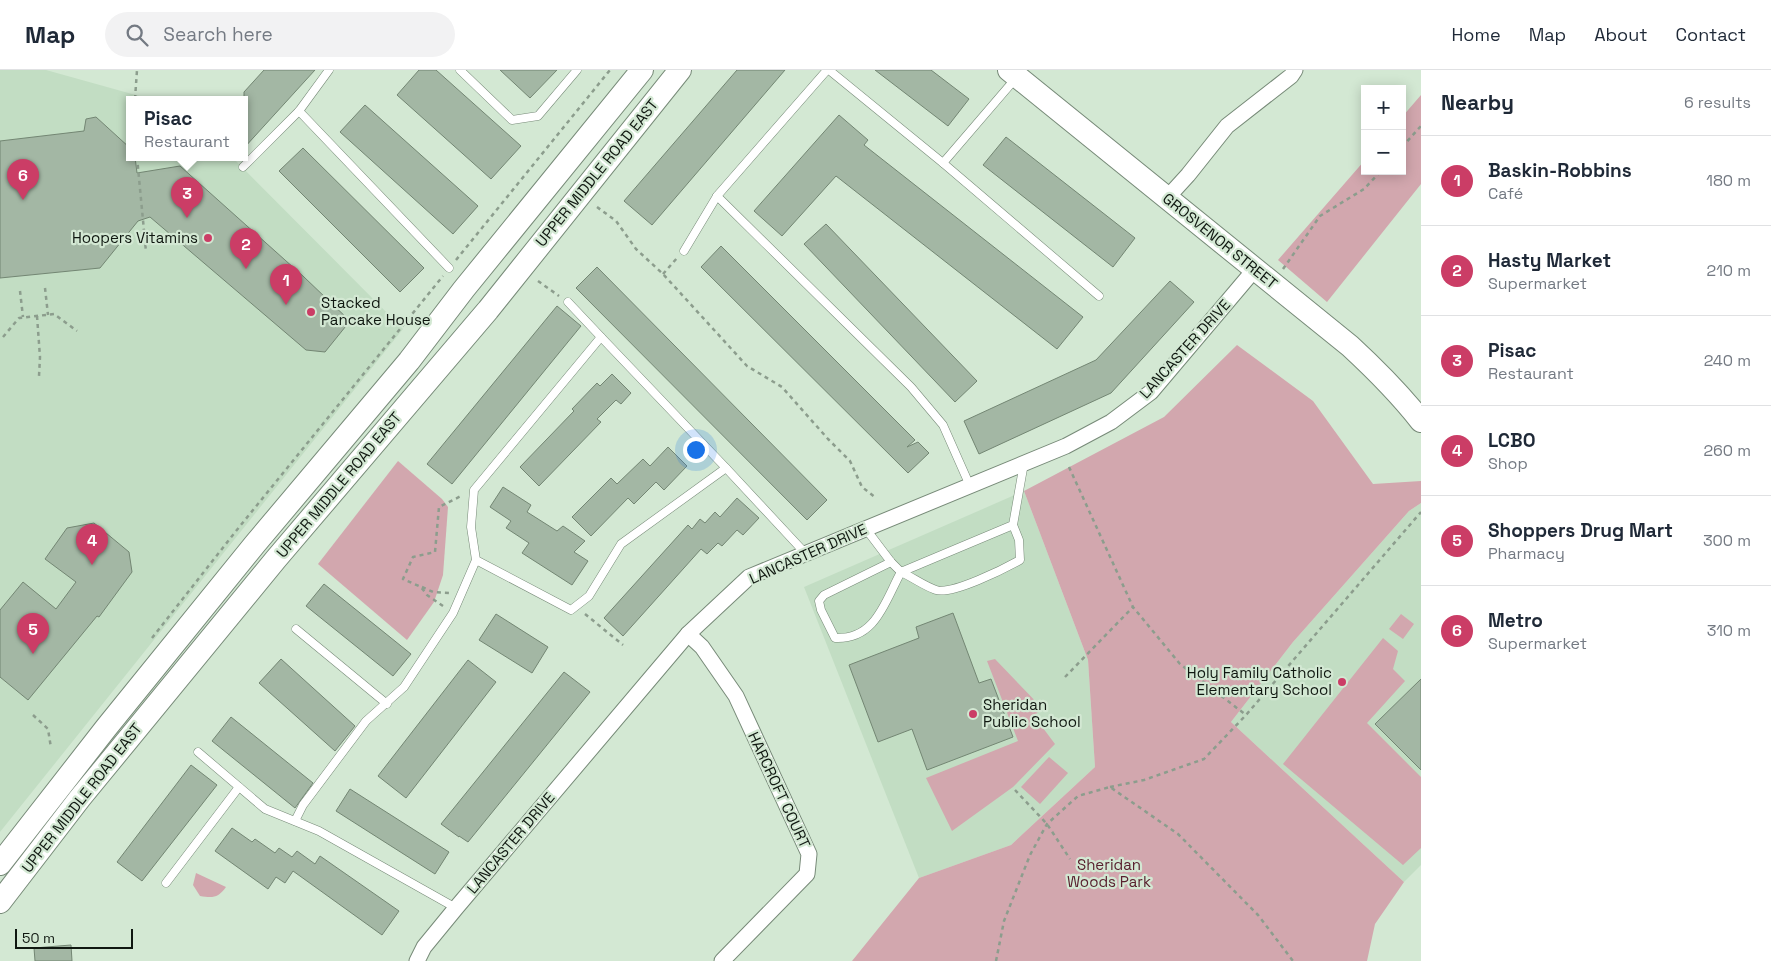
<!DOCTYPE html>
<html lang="en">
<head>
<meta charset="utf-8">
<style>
	body { margin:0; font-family:"Space Grotesk",sans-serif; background:#f2f2f3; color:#1f2937 }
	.controls { position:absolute; right:15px; top:15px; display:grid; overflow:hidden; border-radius:0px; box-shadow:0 2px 12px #0003 }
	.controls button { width:45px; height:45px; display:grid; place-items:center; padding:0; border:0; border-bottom:1px solid #e0e1e3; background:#fff; color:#1f2937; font:25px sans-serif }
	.scale { position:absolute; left:15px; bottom:12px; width:118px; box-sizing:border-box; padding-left:5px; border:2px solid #0f1710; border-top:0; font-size:14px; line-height:18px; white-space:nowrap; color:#0f1710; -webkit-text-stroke:4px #d3e8d3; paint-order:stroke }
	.you { position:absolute; left:695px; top:379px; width:18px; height:18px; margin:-12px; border:4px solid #fff; border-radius:50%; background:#1a73e8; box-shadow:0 0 0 8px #1a73e833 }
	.badge { display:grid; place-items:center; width:32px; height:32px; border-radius:50%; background:#cb3d66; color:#fff; font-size:16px; font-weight:700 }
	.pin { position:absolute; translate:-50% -41px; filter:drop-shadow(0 1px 2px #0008) }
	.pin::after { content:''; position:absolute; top:26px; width:18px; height:15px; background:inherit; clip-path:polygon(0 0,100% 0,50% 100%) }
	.popup { position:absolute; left:126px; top:26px; width:122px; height:65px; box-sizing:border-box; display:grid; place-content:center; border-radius:0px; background:#fff; filter:drop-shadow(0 1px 4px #0005); font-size:16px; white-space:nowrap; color:#747a83 }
	.popup b { font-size:19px; color:#1f2937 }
	.popup::after { content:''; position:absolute; left:50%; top:100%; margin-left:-10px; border:10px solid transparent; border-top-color:#fff }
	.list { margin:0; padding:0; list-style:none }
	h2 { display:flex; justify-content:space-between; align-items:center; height:65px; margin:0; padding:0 20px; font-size:21px }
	h2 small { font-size:16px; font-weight:400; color:#747a83 }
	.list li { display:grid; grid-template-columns:32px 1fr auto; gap:15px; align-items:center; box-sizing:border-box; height:90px; padding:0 20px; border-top:1px solid #e0e1e3 }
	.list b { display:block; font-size:19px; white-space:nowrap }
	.list p { margin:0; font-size:16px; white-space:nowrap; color:#747a83 }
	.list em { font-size:16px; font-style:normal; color:#747a83 }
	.icon { flex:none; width:28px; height:28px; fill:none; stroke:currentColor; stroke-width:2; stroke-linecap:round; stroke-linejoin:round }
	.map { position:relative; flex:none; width:1421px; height:891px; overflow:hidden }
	header { display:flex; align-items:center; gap:30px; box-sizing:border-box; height:70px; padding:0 25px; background:#fff; border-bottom:1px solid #e0e1e3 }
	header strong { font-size:24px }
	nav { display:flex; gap:28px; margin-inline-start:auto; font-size:18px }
	.search { width:350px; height:45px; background:#f2f2f3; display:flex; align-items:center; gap:12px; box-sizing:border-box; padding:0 18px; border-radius:28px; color:#747a83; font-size:19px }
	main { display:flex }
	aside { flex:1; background:#fff }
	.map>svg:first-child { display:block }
	.built { fill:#c2ddc3 }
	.green { fill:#d2a7ae }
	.building { fill:#a3b7a4; stroke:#738673 }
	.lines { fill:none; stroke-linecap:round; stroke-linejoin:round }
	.lane-casing { stroke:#778a78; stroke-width:9 }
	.street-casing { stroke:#778a78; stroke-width:17 }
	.secondary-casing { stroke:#778a78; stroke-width:24 }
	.path { stroke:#8c9d8d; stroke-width:2.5; stroke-dasharray:4 4; stroke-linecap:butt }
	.lane { stroke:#fff; stroke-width:8 }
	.street { stroke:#fff; stroke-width:15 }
	.secondary { stroke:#fff; stroke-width:22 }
	.poi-dot { fill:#cb3d66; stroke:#d3e8d3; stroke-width:2 }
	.labels { text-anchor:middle; stroke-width:4.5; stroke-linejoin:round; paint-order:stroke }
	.street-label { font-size:15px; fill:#0f1710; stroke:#d3e8d3 }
	.poi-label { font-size:15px; fill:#0f1710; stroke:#d3e8d3; text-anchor:end }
	.park-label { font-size:15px; fill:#59212f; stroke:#d3e8d3 }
</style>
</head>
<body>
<header>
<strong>Map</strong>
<div class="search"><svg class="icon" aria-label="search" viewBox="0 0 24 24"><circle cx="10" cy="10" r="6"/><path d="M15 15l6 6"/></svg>Search here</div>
<nav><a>Home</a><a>Map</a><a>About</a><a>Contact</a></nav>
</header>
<main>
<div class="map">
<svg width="1421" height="891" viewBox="0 0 1421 891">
	<rect width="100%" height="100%" fill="#d3e8d3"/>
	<g class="built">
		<path d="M0,0h46l104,29h-20v58h102l171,172 -403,503z"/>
		<path d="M1024,421l64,169 7,107 -84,78 -92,33 -115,-291z"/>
		<path d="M1421,433v362l-17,17 -173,-160 62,-80 116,-131z"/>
	</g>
	<g class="green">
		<path d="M1421,25v89l-94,118 -49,-42 87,-100v11h37v-54z"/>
		<path d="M1237,275l76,56 60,83 48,-3v22l-12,8 -116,131 -62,80 173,160 -29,42 -8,37h-515l67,-83 92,-33 84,-78 -7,-107 -64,-169 140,-74z"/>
		<path d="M398,391l44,38 6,8 -5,68 -9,27 -27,38 -89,-76z"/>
		<path d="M1401,544l13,10 -11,15 -14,-10z"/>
		<path d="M1383,568l15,13 -5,18 12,12 -38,42 54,54v71l-18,17 -120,-101z"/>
		<path d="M995,589l47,49 -8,8 21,28 -42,43 -61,44 -26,-53 92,-37 -31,-80z"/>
		<path d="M1049,687l19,16 -28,31 -19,-17z"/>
		<path d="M196,803l30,14c-8,11 -13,11 -26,9l-7,-11z"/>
	</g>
	<g class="building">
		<path d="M264,0h51l-71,78v-56z"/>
		<path d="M419,0h17l85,76 -30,33 -94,-84z"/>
		<path d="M500,0h57l-27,28z"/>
		<path d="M737,0h48l-133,155 -28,-24z"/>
		<path d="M875,0h56l38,29 -21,27z"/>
		<path d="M365,35l113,101 -25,28 -113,-102z"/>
		<path d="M839,45l29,25 -4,5 219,172 -26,32 -221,-173 -54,60 -28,-25z"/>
		<path d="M96,47l34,31v9h5l2,16 43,-7 124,111 46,44 -25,31 -19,-2 -156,-133 -12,4 -38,47 -100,10v-137l84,-10 2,-12z"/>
		<path d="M1006,67l129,101 -22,29 -130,-102z"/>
		<path d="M303,78l121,120 -24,24 -121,-121z"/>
		<path d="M826,154l151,157 -22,21 -151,-158z"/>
		<path d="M721,176l194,194 -8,7 11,-5 11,11 -21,20 -207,-206z"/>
		<path d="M597,197l230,233 -20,20 -231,-232z"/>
		<path d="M1170,211l24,21 -83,91 -132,61 -15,-33 132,-61z"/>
		<path d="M557,236l24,20 -129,158 -25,-20z"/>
		<path d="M612,304l19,19 -10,11 -5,-4 -19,19 4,3 -62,64 -19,-19 54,-56 -2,-2 25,-26 3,3z"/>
		<path d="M668,377l19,19 -23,24 -8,-8 -22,22 -6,-6 -37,38 -19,-19 39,-39 6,6 26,-25 7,7z"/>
		<path d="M503,417l28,18 -4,7 30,19 6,-5 22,15 -11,11 14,9 -16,24 -50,-32 7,-10 -23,-15 5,-7 -21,-14z"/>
		<path d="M737,428l22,20 -16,17 -6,-5 -15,16 -4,-3 -11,11 -6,-5 -78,87 -19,-18 84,-93 4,4 8,-10 5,4 10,-11 5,5z"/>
		<path d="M94,453l35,29 3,20 -33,45 -2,-1 -69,84 -28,-23v-67l23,-28 33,27 20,-27 -31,-23 22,-31z"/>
		<path d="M324,514l87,70 -18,22 -87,-70z"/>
		<path d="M953,543l26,70 12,-4 22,58 -86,33 -15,-41 -34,13 -29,-77 70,-27 -3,-11z"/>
		<path d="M496,544l52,33 -16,26 -53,-33z"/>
		<path d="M281,589l74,67 -20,25 -76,-68z"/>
		<path d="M468,590l28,22 -90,116 -28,-22z"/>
		<path d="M564,602l26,20 -122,150 -9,-6v1l-18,-13z"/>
		<path d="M1421,609v91l-46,-46z"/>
		<path d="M231,647l82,66 -18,25 -83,-67z"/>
		<path d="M191,695l26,20 -75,96 -25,-19z"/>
		<path d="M350,719l99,63 -14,22 -99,-63z"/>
		<path d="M232,758l20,14 3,-3 20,14 4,-5 13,9 5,-6 18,13 5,-8 79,55 -17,24 -89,-64 -8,12 -9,-6 -8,12 -53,-38z"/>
		<path d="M71,875l1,16h-37l-1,-13z"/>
	</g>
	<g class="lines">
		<g class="lane-casing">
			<g id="lane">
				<path d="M460,0l52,50 26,-4 39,-46"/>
				<path d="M827,0l-110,126 194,191 32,38 27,61"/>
				<path d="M829,0l114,93 156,133"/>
				<path d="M299,41l150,157"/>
				<path d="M943,93l73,-85"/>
				<path d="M243,97l56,-56 30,-41"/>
				<path d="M684,181l33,-55"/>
				<path d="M568,232l33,35"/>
				<path d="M726,398l80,86"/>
				<path d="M866,459l25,33 10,10 112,-47 11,-62"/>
				<path d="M891,492l-67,33 -5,6 2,9 14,28c41,2 50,-37 66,-66 11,5 23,14 35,18 16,5 68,-21 84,-30l-1,-20 -6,-15"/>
				<path d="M296,559l91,75"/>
				<path d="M198,682l67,57 54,22 137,77"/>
				<path d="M295,751l8,-16 63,-84 38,-34 49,-74 23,-53 -5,-33 3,-37 127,-153 125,131 -105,76 -32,52 -18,14 -95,-50"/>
				<path d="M166,813l73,-96"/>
			</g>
		</g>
		<g class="street-casing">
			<g id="street">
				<path d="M1167,128l21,-23 39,-49 64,-50 4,-6"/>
				<path d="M688,564l14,13 34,49 73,158 -2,20 -85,87"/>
				<path d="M417,891l7,-14 32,-39 232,-274 61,-57 317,-131 45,-24 40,-30 104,-123"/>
			</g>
		</g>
		<g class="secondary-casing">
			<g id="secondary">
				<path d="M1009,0l341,276c26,24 49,47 71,75"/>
				<path d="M0,794l106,-136 149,-184 154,-183 55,-72 178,-219"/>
				<path d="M0,832l80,-104 196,-239 212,-249 192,-240"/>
			</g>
		</g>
		<g class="path">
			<path d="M135,29l2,-29"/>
			<path d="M1402,77l19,-21"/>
			<path d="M137,87l9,95"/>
			<path d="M597,137l19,14 20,28 27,25 84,92 35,21 46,52 22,22 12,26 14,11"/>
			<path d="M456,190l154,-190"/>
			<path d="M1283,199l37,-53 44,-27 17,-18"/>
			<path d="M663,204l14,-16"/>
			<path d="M538,211l21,15"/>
			<path d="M45,218l3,27"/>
			<path d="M20,221l3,26"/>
			<path d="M37,246l3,41 -1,19"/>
			<path d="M3,267l16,-19 35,-4 23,17"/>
			<path d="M1069,397l64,140 47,57 66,51"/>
			<path d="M422,517l11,5 18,1"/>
			<path d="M443,536l-16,-11 -6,-8 -18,-8 10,-22 22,-5 4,-45 24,-12"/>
			<path d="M585,544l38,31"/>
			<path d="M152,568l84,-107 207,-255"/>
			<path d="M1065,607l68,-70"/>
			<path d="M33,645l15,14 3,19"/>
			<path d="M1110,717l34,-7 60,-21 42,-44 175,-203"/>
			<path d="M1015,720l32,34 23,35"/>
			<path d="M996,891l8,-40 26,-66 17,-31 31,-28 32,-9 68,47 80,81 35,46"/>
		</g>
		<use href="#lane" class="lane"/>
		<use href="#street" class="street"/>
		<use href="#secondary" class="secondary"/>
	</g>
	<g class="poi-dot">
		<circle cx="208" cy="168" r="5"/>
		<circle cx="311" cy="242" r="5"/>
		<circle cx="1342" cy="612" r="5"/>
		<circle cx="973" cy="644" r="5"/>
	</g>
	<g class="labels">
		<g class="street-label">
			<text transform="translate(597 103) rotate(-51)" y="5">UPPER MIDDLE ROAD EAST</text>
			<text transform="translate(1220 171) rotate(39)" y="5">GROSVENOR STREET</text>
			<text transform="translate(1185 279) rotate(-48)" y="5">LANCASTER DRIVE</text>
			<text transform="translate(339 415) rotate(-50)" y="5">UPPER MIDDLE ROAD EAST</text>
			<text transform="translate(808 484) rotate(-24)" y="5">LANCASTER DRIVE</text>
			<text transform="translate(779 720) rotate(65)" y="5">HARCROFT COURT</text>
			<text transform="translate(82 728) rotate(-52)" y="5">UPPER MIDDLE ROAD EAST</text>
			<text transform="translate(511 773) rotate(-50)" y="5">LANCASTER DRIVE</text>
		</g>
		<g class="poi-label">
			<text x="198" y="173">Hoopers Vitamins</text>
			<text x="321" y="238" text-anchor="start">Stacked<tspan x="321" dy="17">Pancake House</tspan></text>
			<text x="1332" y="608">Holy Family Catholic<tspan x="1332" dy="17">Elementary School</tspan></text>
			<text x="983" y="640" text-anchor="start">Sheridan<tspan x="983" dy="17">Public School</tspan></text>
		</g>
		<g class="park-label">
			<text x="1109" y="800">Sheridan<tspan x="1109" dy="17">Woods Park</tspan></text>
		</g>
	</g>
</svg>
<div class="controls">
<button>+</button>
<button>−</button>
</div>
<div class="scale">50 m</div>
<div class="you"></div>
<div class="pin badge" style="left:286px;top:235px">1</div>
<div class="pin badge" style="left:246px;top:199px">2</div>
<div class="pin badge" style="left:187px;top:148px">3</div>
<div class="popup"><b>Pisac</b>Restaurant</div>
<div class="pin badge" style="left:92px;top:495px">4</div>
<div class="pin badge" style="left:33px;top:584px">5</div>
<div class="pin badge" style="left:23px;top:130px">6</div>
</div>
<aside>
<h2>Nearby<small>6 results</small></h2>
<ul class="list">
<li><span class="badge">1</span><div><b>Baskin-Robbins</b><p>Café</p></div><em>180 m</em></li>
<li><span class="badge">2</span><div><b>Hasty Market</b><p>Supermarket</p></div><em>210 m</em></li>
<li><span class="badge">3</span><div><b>Pisac</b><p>Restaurant</p></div><em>240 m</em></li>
<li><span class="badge">4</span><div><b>LCBO</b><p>Shop</p></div><em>260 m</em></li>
<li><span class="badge">5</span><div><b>Shoppers Drug Mart</b><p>Pharmacy</p></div><em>300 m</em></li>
<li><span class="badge">6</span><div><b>Metro</b><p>Supermarket</p></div><em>310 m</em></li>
</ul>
</aside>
</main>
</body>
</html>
